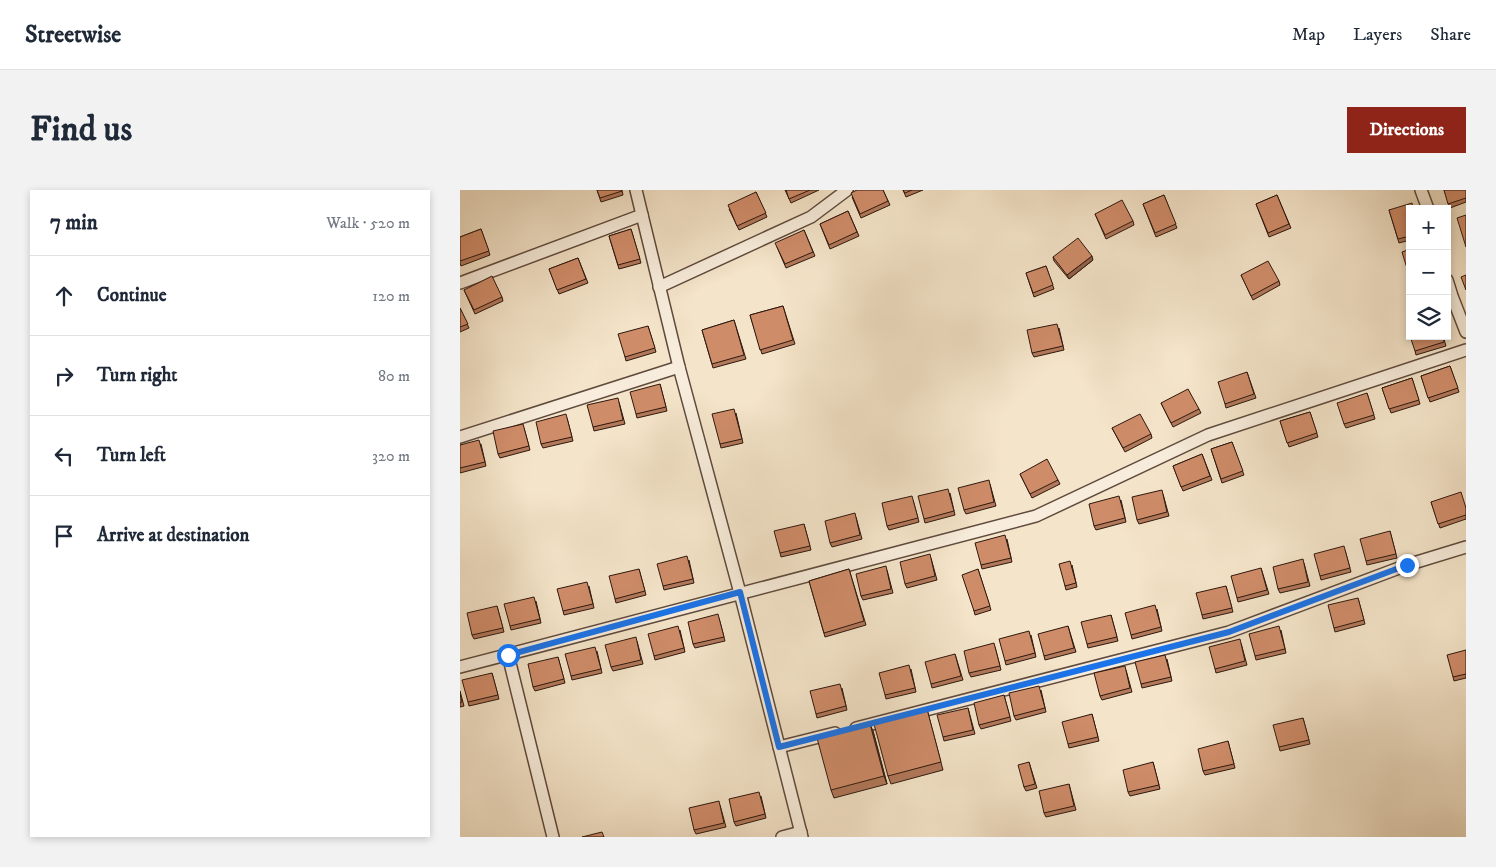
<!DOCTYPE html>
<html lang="en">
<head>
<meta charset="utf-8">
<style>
	body { margin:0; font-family:"IM FELL DW Pica",serif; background:#f2f2f3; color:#1f2937 }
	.controls { position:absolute; right:15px; top:15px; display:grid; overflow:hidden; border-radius:0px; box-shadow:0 2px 8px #0003 }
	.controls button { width:45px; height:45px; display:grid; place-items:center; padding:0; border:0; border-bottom:1px solid #e0e1e3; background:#fff; color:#1f2937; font:25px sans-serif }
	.stop { position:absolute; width:15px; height:15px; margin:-11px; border:4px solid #1a73e8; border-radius:50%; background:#fff }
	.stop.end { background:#1a73e8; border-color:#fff; box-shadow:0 1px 5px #0008 }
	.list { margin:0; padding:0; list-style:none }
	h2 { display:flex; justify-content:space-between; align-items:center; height:65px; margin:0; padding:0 20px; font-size:21px }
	h2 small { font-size:16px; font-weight:400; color:#747a83 }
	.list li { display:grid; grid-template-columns:32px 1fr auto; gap:15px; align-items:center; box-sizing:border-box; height:80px; padding:0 20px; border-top:1px solid #e0e1e3 }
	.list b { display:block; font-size:19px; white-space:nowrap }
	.list em { font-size:16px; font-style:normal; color:#747a83 }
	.icon { flex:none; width:28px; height:28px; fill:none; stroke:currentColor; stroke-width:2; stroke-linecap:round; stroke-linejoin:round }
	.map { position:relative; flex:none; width:1006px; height:647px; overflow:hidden; border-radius:0px }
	header { display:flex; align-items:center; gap:30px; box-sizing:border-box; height:70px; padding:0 25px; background:#fff; border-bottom:1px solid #e0e1e3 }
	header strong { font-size:24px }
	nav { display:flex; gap:28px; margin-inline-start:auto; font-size:18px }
	.intro { display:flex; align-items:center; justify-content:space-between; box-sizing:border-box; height:120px; padding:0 30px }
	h1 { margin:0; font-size:35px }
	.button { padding:12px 22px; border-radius:0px; background:#8f2418; color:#fff; font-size:18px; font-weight:700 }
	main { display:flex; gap:30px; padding:0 30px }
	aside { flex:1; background:#fff; border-radius:0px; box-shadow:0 2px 8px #0003 }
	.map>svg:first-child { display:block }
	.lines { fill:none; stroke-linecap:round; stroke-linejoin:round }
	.minor-casing { stroke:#5f4a3d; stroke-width:14 }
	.minor { stroke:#f8eddc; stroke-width:11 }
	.wall { fill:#b2785a; stroke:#2d170e }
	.shaded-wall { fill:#91624a; stroke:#2d170e }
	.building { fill:#cf8c69; stroke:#2d170e }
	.route { stroke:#1a73e8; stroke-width:6 }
</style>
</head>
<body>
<header>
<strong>Streetwise</strong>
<nav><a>Map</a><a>Layers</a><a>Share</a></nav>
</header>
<div class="intro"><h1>Find us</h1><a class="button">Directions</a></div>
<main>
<aside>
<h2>7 min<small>Walk · 520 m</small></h2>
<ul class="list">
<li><svg class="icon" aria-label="ahead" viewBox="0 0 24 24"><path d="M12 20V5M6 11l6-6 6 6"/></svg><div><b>Continue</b></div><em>120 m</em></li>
<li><svg class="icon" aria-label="right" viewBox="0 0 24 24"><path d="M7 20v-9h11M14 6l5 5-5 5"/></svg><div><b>Turn right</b></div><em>80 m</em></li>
<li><svg class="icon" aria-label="left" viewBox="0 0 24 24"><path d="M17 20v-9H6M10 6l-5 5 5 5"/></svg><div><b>Turn left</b></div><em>320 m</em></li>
<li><svg class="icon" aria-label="arrive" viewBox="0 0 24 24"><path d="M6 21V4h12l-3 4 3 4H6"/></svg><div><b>Arrive at destination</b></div></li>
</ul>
</aside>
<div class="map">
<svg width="1006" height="647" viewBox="0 0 1006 647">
	<rect width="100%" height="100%" fill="#f4e4c9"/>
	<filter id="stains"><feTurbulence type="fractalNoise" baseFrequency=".004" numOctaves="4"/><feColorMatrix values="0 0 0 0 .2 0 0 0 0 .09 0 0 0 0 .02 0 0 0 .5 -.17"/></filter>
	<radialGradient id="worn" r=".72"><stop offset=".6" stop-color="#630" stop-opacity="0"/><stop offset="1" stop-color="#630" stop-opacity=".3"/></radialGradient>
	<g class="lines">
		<g class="minor-casing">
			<g id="minor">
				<path d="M176,0l43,177 61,226 62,244"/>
				<path d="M961,0l7,19"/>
				<path d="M987,90l5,16 14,36"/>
				<path d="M0,93l182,-68"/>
				<path d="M199,97l152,-70 36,-27"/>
				<path d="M0,247l219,-70"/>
				<path d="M48,465l45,182"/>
				<path d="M0,477l576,-151 172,-81 258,-85"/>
				<path d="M396,538l373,-96 178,-67 59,-18"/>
				<path d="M319,557l56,-14"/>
				<path d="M322,647l19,-5"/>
			</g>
		</g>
		<use href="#minor" class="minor"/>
	</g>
	<g class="wall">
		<path d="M137,0h25l1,5 -22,7z"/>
		<path d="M325,0h34l-28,13z"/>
		<path d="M423,0l7,15 -29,13 -9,-21z"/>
		<path d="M443,0h20l-17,7z"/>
		<path d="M984,0h22v12l-16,6z"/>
		<path d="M296,2l11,25 -28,13 -10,-21z"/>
		<path d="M704,5l13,33 -21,9 -13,-33z"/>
		<path d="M817,5l14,33 -22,9 -13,-33z"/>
		<path d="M950,19v31l-11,3 -10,-33z"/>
		<path d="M388,21l11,25 -29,13 -10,-25z"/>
		<path d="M635,24l38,7 1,4 -28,14z"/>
		<path d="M21,39l9,26 -29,11 -1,-3v-26z"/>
		<path d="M171,39l10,34 -22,6 -10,-33z"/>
		<path d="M344,40l11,26 -29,12 -9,-21z"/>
		<path d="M593,67l40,3 -24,19 -15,-18z"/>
		<path d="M118,68l10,25 -29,11 -10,-25z"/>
		<path d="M586,76l8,23 -20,8 -8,-24z"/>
		<path d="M781,85l38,6 1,4 -27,15z"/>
		<path d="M4,100l38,7 1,4 -28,13z"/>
		<path d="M323,116l12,38 -33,10 -12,-39z"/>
		<path d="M0,118l9,20 -9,4z"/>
		<path d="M274,130l12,39 -33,9 -11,-38z"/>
		<path d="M188,136l8,26 -30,9 -1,-4z"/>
		<path d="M599,138l5,22 -30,7 -2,-4z"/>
		<path d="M983,146l3,10 -30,9 -1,-4z"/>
		<path d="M990,176l9,26 -29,10 -9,-26z"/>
		<path d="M787,182l9,26 -30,10 -1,-4z"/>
		<path d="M952,188l8,26 -29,9 -9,-25z"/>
		<path d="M200,194l7,27 -30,7 -1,-4z"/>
		<path d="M907,203l8,26 -29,9 -2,-4z"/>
		<path d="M159,212l6,22 -31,7 -1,-4z"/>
		<path d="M701,213l38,6 2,4 -28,14z"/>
		<path d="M850,222l8,25 -29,10 -9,-26z"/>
		<path d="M276,223l7,30 -22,5 -1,-4z"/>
		<path d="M107,228l6,23 -30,7 -2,-4z"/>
		<path d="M64,238l6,22 -30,8 -2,-4z"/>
		<path d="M652,238l39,6 1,4 -27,14z"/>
		<path d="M772,252l12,33 -22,8 -11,-34z"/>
		<path d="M21,254l5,22 -26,7v-28z"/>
		<path d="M742,264l10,26 -29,11 -10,-25z"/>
		<path d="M560,284l38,6 2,4 -28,14z"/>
		<path d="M530,294l6,22 -30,8 -2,-4z"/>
		<path d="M490,303l5,22 -30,8 -1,-4z"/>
		<path d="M703,304l6,22 -30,8 -2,-4z"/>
		<path d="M453,310l6,22 -30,8 -2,-4z"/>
		<path d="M661,310l5,22 -30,8 -2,-4z"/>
		<path d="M971,312l35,6v11l-26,9z"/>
		<path d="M396,327l6,22 -30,8 -2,-4z"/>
		<path d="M344,334l7,26 -30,7 -1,-4z"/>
		<path d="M930,341l7,27 -30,7 -1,-4z"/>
		<path d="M547,349l5,23 -30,7 -1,-4z"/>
		<path d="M885,360l6,22 -30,8 -1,-4z"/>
		<path d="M471,368l6,22 -30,8 -2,-4z"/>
		<path d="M229,370l5,23 -30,7 -1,-4z"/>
		<path d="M844,373l6,23 -30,7 -2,-4z"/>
		<path d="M612,375l5,22 -11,3 -1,-4z"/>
		<path d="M801,378l8,26 -31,8 -1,-4z"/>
		<path d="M179,379l7,26 -30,8 -1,-4z"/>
		<path d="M389,379l17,56 -41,12 -16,-56z"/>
		<path d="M518,379l13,41 -16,5 -1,-4z"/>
		<path d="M427,380l6,23 -30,7 -2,-4z"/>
		<path d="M129,396l5,22 -30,7 -1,-4z"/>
		<path d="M766,396l7,26 -30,7 -1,-4z"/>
		<path d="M898,408l7,26 -30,8 -1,-4z"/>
		<path d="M76,411l5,22 -30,7 -1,-4z"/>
		<path d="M37,416l7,26 -30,7 -2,-4z"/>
		<path d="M697,419l5,22 -30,8 -1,-4z"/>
		<path d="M651,425l7,26 -30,7 -1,-4z"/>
		<path d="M259,428l6,23 -30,7 -2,-4z"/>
		<path d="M608,436l8,26 -31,8 -1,-4z"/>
		<path d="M220,440l5,22 -30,8 -1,-4z"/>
		<path d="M821,440l5,23 -30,7 -1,-4z"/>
		<path d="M571,445l5,22 -30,8 -1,-4z"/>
		<path d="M177,451l6,23 -30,7 -2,-4z"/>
		<path d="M781,453l6,22 -31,8 -1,-4z"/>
		<path d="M535,457l6,23 -30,7 -2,-4z"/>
		<path d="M1006,460v28l-12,3 -1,-4z"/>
		<path d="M137,461l5,22 -30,7 -1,-4z"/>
		<path d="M495,464l8,26 -31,8 -1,-4z"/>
		<path d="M98,467l7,26 -30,8 -2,-4z"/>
		<path d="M707,469l5,22 -30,7 -1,-4z"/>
		<path d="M451,479l5,23 -30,7 -1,-4z"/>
		<path d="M666,480l6,22 -30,8 -2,-4z"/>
		<path d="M32,483l7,26 -30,7 -1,-4z"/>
		<path d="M382,498l5,22 -30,8 -1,-4z"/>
		<path d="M581,500l5,22 -30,8 -2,-4z"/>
		<path d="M0,501l4,15 -4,1z"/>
		<path d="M544,505l7,26 -30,8 -2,-4z"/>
		<path d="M508,518l7,26 -31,7 -1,-4z"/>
		<path d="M467,519l2,8 14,53 -52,14 -3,-8z"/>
		<path d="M632,524l7,27 -30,7 -1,-4z"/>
		<path d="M843,528l7,26 -30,7 -1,-4z"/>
		<path d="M413,541l14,53 -53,14 -3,-8z"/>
		<path d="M768,551l7,27 -30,7 -2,-4z"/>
		<path d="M569,572l8,26 -11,3 -2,-4z"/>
		<path d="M693,572l7,27 -30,7 -2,-4z"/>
		<path d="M609,594l7,26 -30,7 -2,-4z"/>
		<path d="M301,606l5,22 -30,8 -2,-4z"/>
		<path d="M260,615l6,22 -30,7 -2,-4z"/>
	</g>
	<g class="shaded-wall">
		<path d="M632,66l1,4 -24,19 -2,-4z"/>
		<path d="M410,534l3,7 14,53 -3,-8z"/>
	</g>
	<g class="building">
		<path d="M137,0h24l1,1 -22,7z"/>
		<path d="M326,0h24l-21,9z"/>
		<path d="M397,0h26l5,11 -28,13 -9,-21z"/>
		<path d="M443,0h9l-7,3z"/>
		<path d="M984,0h22v8l-18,6z"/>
		<path d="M296,2l10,21 -29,13 -9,-21z"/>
		<path d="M704,5l12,29 -21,9 -12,-29z"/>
		<path d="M817,5l12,29 -21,9 -12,-29z"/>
		<path d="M662,10l11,21 -28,14 -10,-21z"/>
		<path d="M952,13l1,6h-3v27l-12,3 -9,-29z"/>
		<path d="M388,21l9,21 -28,13 -9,-21z"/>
		<path d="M1006,25v32l-9,-29z"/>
		<path d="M21,39l8,22 -29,10v-24z"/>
		<path d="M171,39l9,30 -22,6 -9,-29z"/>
		<path d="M344,40l9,22 -28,12 -10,-21z"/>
		<path d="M618,48l14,18 -25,19 -14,-18z"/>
		<path d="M950,59v29l-8,-26z"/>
		<path d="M118,68l8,21 -29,11 -8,-21z"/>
		<path d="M808,71l11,20 -28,15 -10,-21z"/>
		<path d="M586,76l7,19 -20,8 -7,-20z"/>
		<path d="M1006,85v15l-5,-13z"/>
		<path d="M32,86l10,21 -28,13 -10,-20z"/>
		<path d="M323,116l10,34 -33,10 -10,-35z"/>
		<path d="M0,118l8,16 -8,3z"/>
		<path d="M274,130l10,35 -32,9 -10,-34z"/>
		<path d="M597,134l6,22 -31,7 -5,-23z"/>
		<path d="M188,136l7,22 -30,9 -7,-23z"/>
		<path d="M950,146h33l1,6 -29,9z"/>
		<path d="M990,176l8,22 -30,10 -7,-22z"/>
		<path d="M787,182l7,22 -29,10 -7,-22z"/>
		<path d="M952,188l7,22 -30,9 -7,-21z"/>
		<path d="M200,194l6,23 -30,7 -6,-22z"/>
		<path d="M728,199l11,20 -28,14 -10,-20z"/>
		<path d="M907,203l7,22 -30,9 -7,-21z"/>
		<path d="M158,208l5,22 -30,7 -6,-22z"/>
		<path d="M274,219l8,30 -22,5 -8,-30z"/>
		<path d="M850,222l7,21 -30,10 -7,-22z"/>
		<path d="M106,224l6,23 -31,7 -5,-22z"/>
		<path d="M680,224l11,20 -28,14 -11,-20z"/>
		<path d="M63,234l6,22 -31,8 -5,-23z"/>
		<path d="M19,250l6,22 -25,6v-23z"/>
		<path d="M772,252l11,29 -22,8 -10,-30z"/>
		<path d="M742,264l8,22 -29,11 -8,-21z"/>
		<path d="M587,269l11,21 -28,14 -10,-20z"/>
		<path d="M529,290l5,22 -30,8 -6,-22z"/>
		<path d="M488,299l6,22 -30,8 -6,-23z"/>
		<path d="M702,300l5,22 -30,8 -5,-23z"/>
		<path d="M1001,302l5,16v7l-28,9 -7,-22z"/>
		<path d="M452,306l6,22 -31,8 -5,-23z"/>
		<path d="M659,306l6,22 -31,8 -5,-22z"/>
		<path d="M395,323l5,22 -30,8 -5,-22z"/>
		<path d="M344,334l6,22 -30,7 -6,-22z"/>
		<path d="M930,341l6,23 -30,7 -6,-22z"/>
		<path d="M545,345l6,23 -30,7 -6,-22z"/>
		<path d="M884,356l6,22 -30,8 -6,-22z"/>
		<path d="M470,364l5,22 -30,8 -5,-22z"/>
		<path d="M227,366l6,23 -30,7 -6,-22z"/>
		<path d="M843,369l5,23 -30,7 -5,-22z"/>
		<path d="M610,371l6,22 -11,3 -6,-22z"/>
		<path d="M426,376l5,23 -30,7 -5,-22z"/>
		<path d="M801,378l6,22 -30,8 -6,-22z"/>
		<path d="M179,379l6,22 -30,8 -6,-23z"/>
		<path d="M389,379l15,52 -40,12 -15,-52z"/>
		<path d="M518,379l12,37 -16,5 -12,-36z"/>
		<path d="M127,392l6,22 -30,7 -6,-22z"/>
		<path d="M766,396l6,22 -30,7 -6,-22z"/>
		<path d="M74,407l6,22 -30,7 -6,-22z"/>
		<path d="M898,408l6,22 -30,8 -6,-23z"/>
		<path d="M695,415l6,22 -30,8 -6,-22z"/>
		<path d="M37,416l6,22 -31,7 -5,-22z"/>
		<path d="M258,424l6,23 -31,7 -5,-22z"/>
		<path d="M651,425l6,22 -30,7 -6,-22z"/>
		<path d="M218,436l6,22 -30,8 -6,-22z"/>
		<path d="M608,436l6,22 -30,8 -6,-22z"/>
		<path d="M819,436l6,23 -30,7 -6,-22z"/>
		<path d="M569,441l6,22 -30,8 -6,-22z"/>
		<path d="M176,447l5,23 -30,7 -6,-22z"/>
		<path d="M780,449l5,22 -30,8 -6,-22z"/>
		<path d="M534,453l6,23 -31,7 -5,-22z"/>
		<path d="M135,457l6,22 -30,7 -6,-22z"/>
		<path d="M1006,460v24l-13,3 -6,-22z"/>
		<path d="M495,464l6,22 -30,8 -6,-22z"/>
		<path d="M705,465l6,22 -30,7 -6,-22z"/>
		<path d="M98,467l6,22 -31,8 -5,-23z"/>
		<path d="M449,475l6,23 -30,7 -6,-22z"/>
		<path d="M665,476l5,22 -30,8 -6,-23z"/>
		<path d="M32,483l6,22 -30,7 -6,-22z"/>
		<path d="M380,494l6,22 -30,8 -6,-23z"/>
		<path d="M579,496l6,22 -31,8 -5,-23z"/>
		<path d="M0,503l2,9 -2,1z"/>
		<path d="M544,505l6,22 -31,8 -5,-22z"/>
		<path d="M508,518l5,22 -30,7 -6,-22z"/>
		<path d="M467,519l14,53 -53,14 -14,-52z"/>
		<path d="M632,524l6,23 -30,7 -6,-22z"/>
		<path d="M843,528l6,22 -30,7 -6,-22z"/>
		<path d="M410,534l14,52 -53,14 -14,-52z"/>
		<path d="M768,551l6,23 -31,7 -5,-22z"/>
		<path d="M569,572l6,22 -11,3 -6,-22z"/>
		<path d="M693,572l6,23 -31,7 -5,-22z"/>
		<path d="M609,594l5,22 -30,7 -5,-22z"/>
		<path d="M299,602l6,22 -31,8 -5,-23z"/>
		<path d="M259,611l5,22 -30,7 -5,-22z"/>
		<path d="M142,642l2,5h-22z"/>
	</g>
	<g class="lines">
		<path class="route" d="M48,465l232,-63 39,155 450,-115 178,-67"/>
	</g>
	<rect width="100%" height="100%" filter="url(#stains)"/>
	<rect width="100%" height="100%" fill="url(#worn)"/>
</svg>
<div class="controls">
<button>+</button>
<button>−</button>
<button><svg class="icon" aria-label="layers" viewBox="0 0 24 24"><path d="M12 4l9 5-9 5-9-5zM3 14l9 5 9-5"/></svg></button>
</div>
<div class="stop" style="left:48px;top:465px"></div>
<div class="stop end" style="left:947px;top:375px"></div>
</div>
</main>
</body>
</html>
